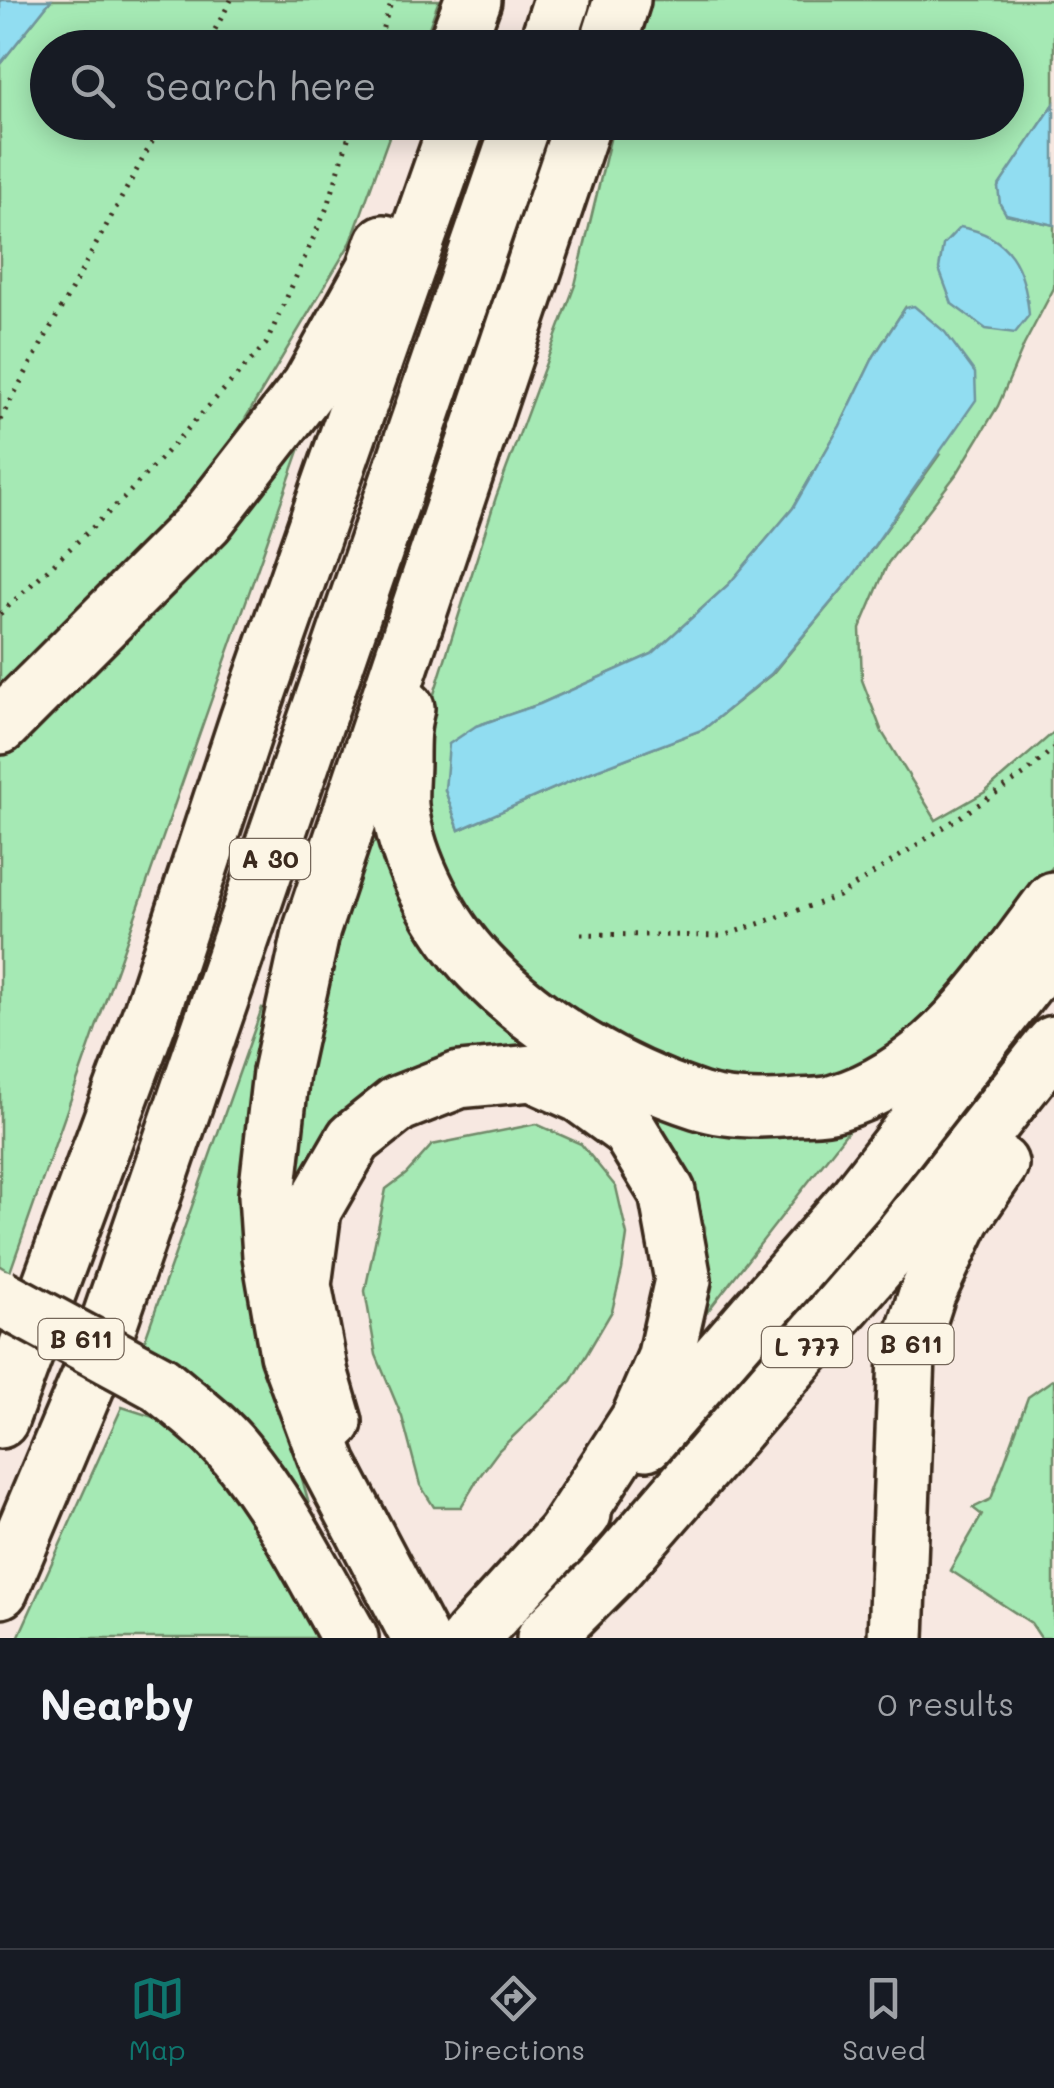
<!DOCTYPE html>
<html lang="en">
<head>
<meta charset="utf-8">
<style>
	body { margin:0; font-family:Mali,sans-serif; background:#20242c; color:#f1f3f6 }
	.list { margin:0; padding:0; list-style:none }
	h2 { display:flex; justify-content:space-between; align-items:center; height:130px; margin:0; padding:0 40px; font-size:42px }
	h2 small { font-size:32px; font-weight:400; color:#9ea1a6 }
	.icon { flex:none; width:55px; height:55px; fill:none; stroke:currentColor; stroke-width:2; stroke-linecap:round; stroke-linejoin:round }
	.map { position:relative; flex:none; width:1054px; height:1638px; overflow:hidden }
	.search { position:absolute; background:#171b24; box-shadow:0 5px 25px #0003; left:30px; right:30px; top:30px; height:110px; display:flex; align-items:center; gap:25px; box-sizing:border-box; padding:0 35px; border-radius:55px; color:#9ea1a6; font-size:38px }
	.sheet { height:310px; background:#171b24 }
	nav { display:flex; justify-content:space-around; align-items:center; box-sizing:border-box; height:140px; border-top:2px solid #363941; background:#171b24; font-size:28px; color:#9ea1a6 }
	nav a { display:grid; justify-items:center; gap:5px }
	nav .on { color:#0f766e }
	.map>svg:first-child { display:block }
	.green { fill:#a5e9b4; stroke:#708a69; stroke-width:2.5; fill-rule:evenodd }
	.water { fill:#91ddf1; stroke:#6f959d; stroke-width:2.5 }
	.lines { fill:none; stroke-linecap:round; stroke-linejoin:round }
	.trunk-casing { stroke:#3b2a1e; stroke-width:62 }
	.motorway-casing { stroke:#3b2a1e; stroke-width:62 }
	.path { stroke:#3b2a1e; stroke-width:5; stroke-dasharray:2.5 8; stroke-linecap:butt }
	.trunk { stroke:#fcf5e5; stroke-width:55 }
	.motorway { stroke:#fcf5e5; stroke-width:55 }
	.trunk-bridge-casing { stroke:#3b2a1e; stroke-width:62; stroke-linecap:butt }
	.trunk-bridge { stroke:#fcf5e5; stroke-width:55 }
	.labels { text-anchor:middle; stroke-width:8; stroke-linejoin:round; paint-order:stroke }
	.shield { fill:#fcf5e5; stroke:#75675a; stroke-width:2.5 }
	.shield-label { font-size:25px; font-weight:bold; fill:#3b2a1e }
</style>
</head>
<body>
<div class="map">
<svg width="1054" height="1638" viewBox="0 0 1054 1638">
	<rect width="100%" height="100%" fill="#f7e8e1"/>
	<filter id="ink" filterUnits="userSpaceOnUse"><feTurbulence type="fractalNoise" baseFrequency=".01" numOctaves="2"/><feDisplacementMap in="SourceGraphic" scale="20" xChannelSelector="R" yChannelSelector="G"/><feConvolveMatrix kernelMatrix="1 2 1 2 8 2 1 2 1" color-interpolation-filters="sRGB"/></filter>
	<g filter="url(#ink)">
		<g class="green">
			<path d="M51,0h388l-17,47 -374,1v74l346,1 -43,119 -143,239 -208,211v-628z"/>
			<path d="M648,0h406v104l-56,84 8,26 48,11v63l-30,57 -26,61 -40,66 -70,91 -28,66 2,51 20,52 54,88 49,-28 69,-60v133l-105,136 -55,49 -72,33 -89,1 -103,-40 -76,-41 -94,-95 -30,-74 -11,-52 9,-69 68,-216 79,-212 39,-162 392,-1v-74l-371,-1zM905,308l35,146 -87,122 -81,98 -68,55 -113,43 -132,58 -14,-40 4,-24 27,-40 64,-22 112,-50 77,-70 64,-76 47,-82 34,-70z"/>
			<path d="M307,428l-297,844 -10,-6v-514z"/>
			<path d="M367,808l37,64 198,202 267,30 -168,216 4,-93 -31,-70 -209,-94 -176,161 -7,-48z"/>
			<path d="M262,1008l5,2 3,351 40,147 -126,-142 -40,-24z"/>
			<path d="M536,1124l45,20 35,43 11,48 -5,35 -10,41 -41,70 -72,69 -20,27 -18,30h-27l-14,-22 -18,-68 -26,-62 -11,-64 21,-102 20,-15 26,-29z"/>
			<path d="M1054,1379v259h-13l-10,-15 -81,-53 32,-55 -9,-7 18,-9 37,-102z"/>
			<path d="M122,1407l50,16 59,54 89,161h-302z"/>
		</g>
		<g class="water">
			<path d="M0,0h51l-51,64z"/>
			<path d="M1054,104v121l-48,-11 -6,-10 -2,-17z"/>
			<path d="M960,227c50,8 65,41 69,88l-14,18 -29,-4 -34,-25 -13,-35 4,-24z"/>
			<path d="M914,306l31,26 30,41 1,27 -123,176 -82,98 -67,55 -113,43 -132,58 -14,-40 4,-46 27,-18 64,-22 112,-50 77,-70 64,-76 47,-82 34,-70 31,-48z"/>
		</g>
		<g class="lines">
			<g class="trunk-casing">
				<g id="trunk">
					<path d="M159,1383c26,22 54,42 76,69 46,55 79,123 115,186"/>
					<path d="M334,1422l-14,-48 -17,-89 10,-75 41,-71 44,-35 61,-24 73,-7 49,22 48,35 38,62 16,88 -18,79 -26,60 -79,122"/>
					<path d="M646,1442l211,-243 197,-253"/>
					<path d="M470,1638l113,-124"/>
					<path d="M545,1638l67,-67 283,-326 159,-201"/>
					<path d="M896,1638l11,-282 20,-62 36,-76 37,-54"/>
				</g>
			</g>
			<g class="motorway-casing">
				<g id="motorway">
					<path d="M455,48l18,-48"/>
					<path d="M546,48l16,-48"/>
					<path d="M607,48l15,-48"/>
					<path d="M406,708c-5,17 -5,34 -5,52 0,15 -2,31 -1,46 6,55 42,122 80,161 58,61 139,108 219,134 31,10 67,9 98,6 12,-1 26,0 38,-4 101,-29 159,-124 219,-203"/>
					<path d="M0,726l206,-206 104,-134 65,-117 9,-26"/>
					<path d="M0,1420l152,-409 96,-291 210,-598"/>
					<path d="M0,1590l92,-218 430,-1250"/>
					<path d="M420,1638l-91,-173 -41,-111 -17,-98 -4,-61 14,-123 31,-143 271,-807"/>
				</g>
			</g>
			<g class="path">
				<path d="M205,48l26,-48"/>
				<path d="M376,48l16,-48"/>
				<path d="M0,420l163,-298"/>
				<path d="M0,614l124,-116 142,-154 63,-141 24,-81"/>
				<path d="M581,934l142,2 116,-40 186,-122 29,-26"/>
			</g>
			<use href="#trunk" class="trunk"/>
			<use href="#motorway" class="motorway"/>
			<g class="trunk-bridge-casing">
				<path id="trunk-bridge" d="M0,1297l159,86"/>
			</g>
			<use href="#trunk-bridge" class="trunk-bridge"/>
		</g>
	</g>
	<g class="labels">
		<g class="shield">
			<rect x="230" y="839" width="80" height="40" rx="8"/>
			<rect x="38.5" y="1319" width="85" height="40" rx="8"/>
			<rect x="868.5" y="1324" width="85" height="40" rx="8"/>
			<rect x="762" y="1327" width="90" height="40" rx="8"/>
		</g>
		<g class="shield-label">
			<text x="270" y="868">A 30</text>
			<text x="81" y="1348">B 611</text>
			<text x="911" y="1353">B 611</text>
			<text x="807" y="1356">L 777</text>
		</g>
	</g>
</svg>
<div class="search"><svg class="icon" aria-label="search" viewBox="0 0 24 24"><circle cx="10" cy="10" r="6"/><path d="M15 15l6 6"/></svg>Search here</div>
</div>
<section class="sheet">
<h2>Nearby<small>0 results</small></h2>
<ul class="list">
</ul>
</section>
<nav>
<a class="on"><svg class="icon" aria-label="map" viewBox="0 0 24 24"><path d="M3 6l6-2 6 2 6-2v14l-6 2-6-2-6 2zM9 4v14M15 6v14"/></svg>Map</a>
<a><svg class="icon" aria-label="directions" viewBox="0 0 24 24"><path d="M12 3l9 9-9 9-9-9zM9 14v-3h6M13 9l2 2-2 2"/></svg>Directions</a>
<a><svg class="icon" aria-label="saved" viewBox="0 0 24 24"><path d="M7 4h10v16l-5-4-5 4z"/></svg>Saved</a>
</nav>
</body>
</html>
